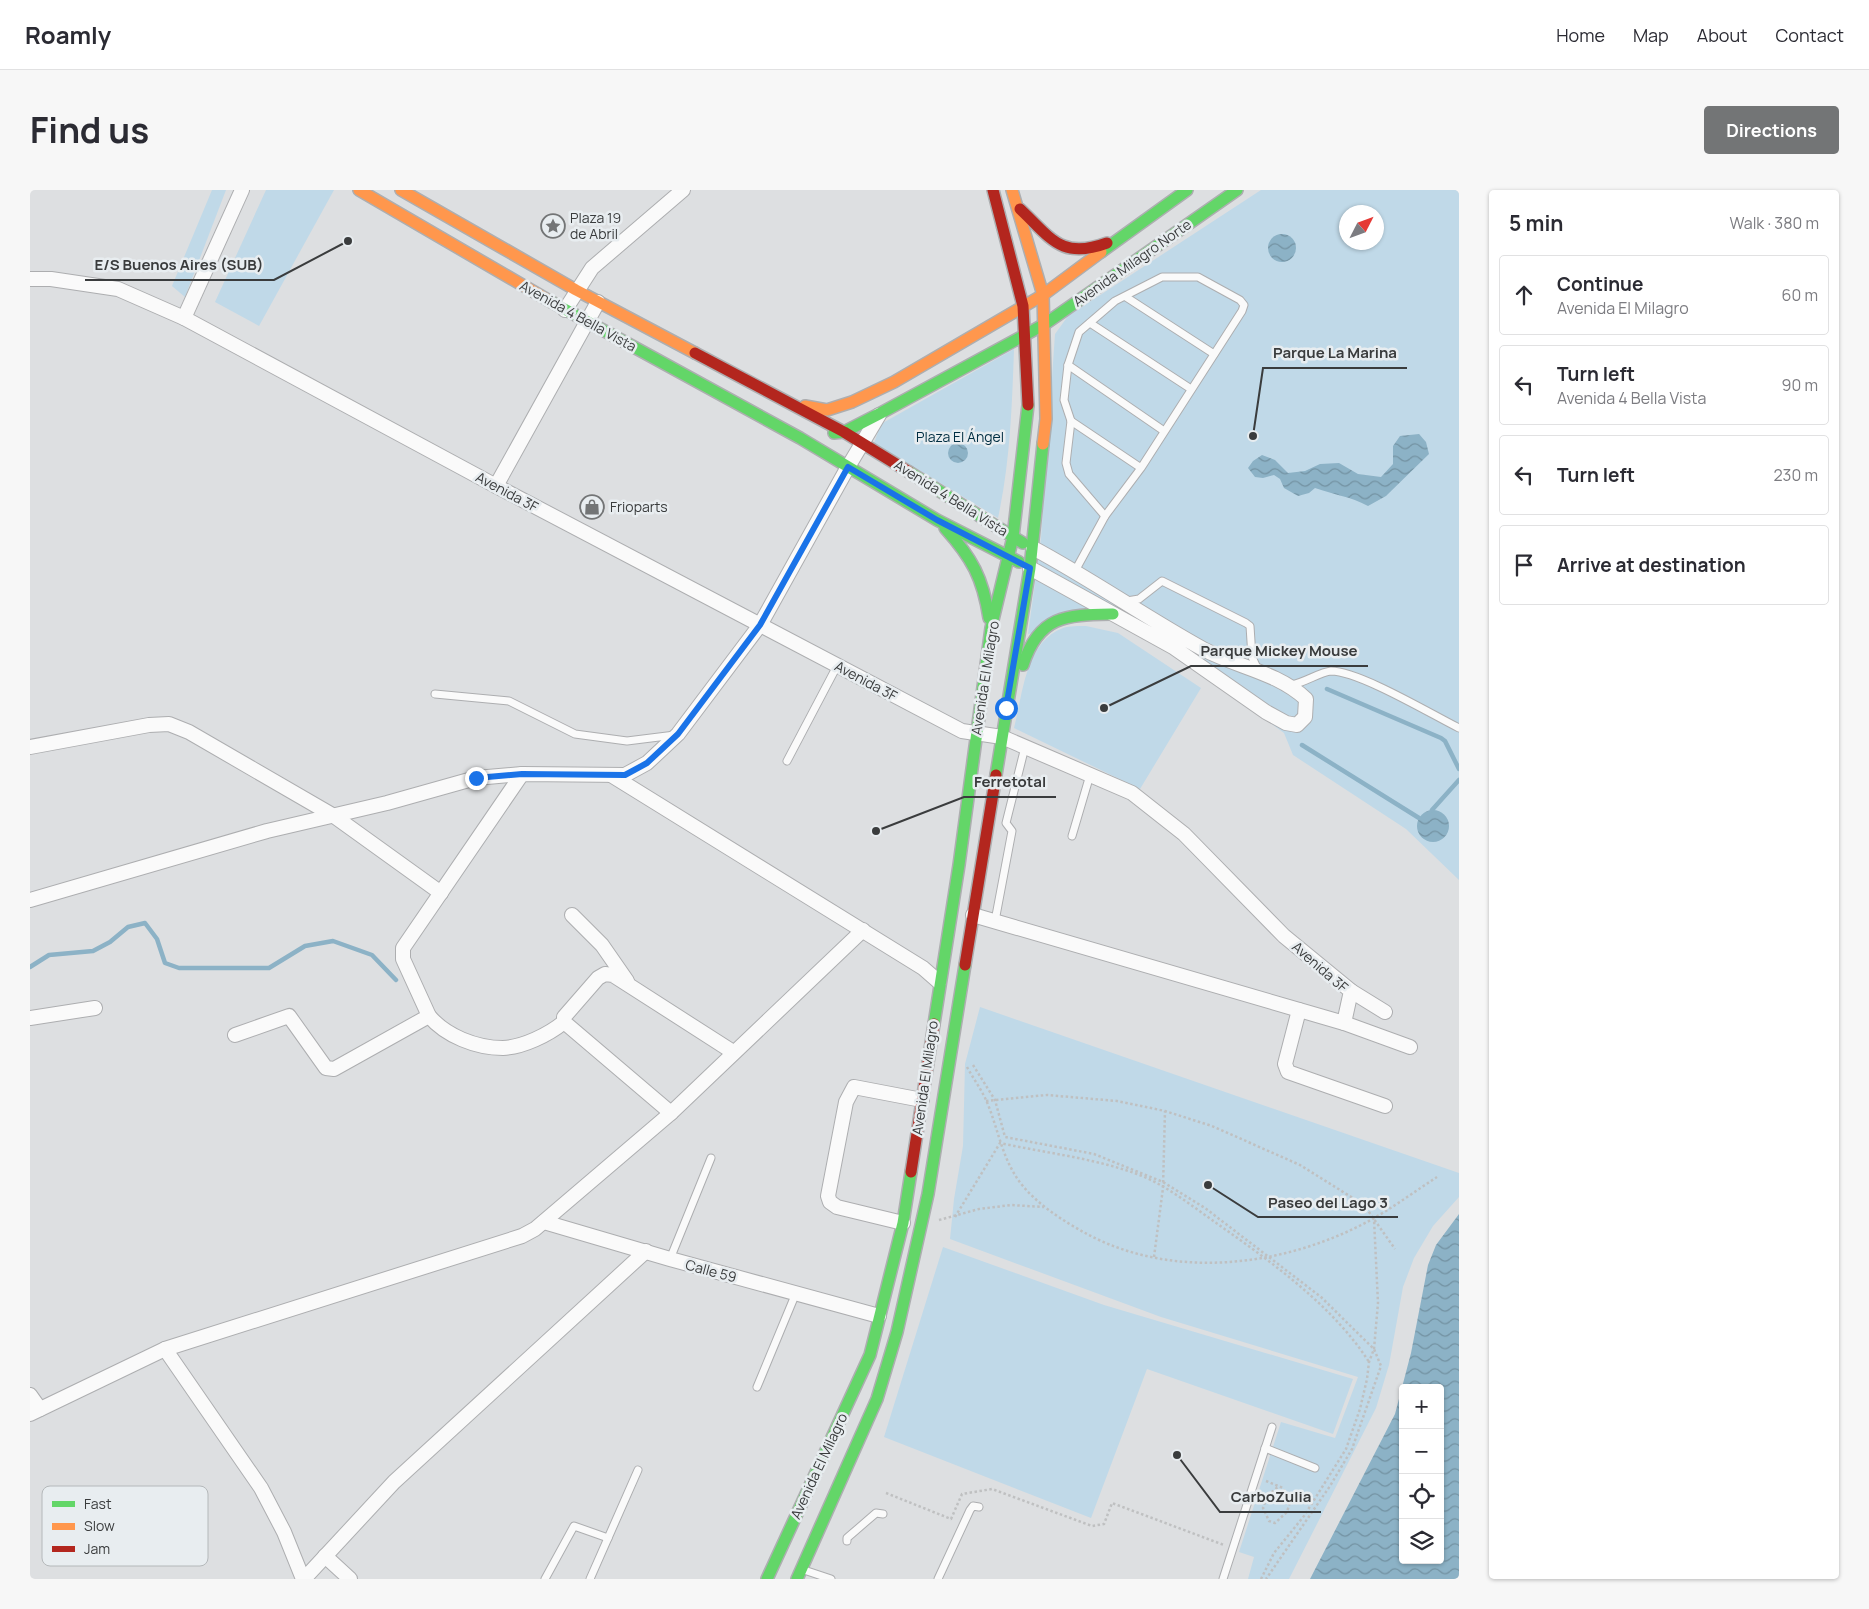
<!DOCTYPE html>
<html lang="en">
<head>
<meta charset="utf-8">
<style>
	body { margin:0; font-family:Manrope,sans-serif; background:#f7f7f7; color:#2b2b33 }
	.controls { position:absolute; right:15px; bottom:15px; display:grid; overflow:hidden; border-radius:5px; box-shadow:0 1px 4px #0004 }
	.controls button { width:45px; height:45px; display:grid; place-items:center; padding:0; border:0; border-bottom:1px solid #e1e1e2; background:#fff; color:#2b2b33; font:25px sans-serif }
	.compass { position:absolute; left:1309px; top:15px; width:45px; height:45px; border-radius:50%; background:#fff; box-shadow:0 1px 4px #0004; rotate:48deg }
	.stop { position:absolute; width:15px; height:15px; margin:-11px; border:4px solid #1a73e8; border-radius:50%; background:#fff }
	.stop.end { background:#1a73e8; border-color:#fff; box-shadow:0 1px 5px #0008 }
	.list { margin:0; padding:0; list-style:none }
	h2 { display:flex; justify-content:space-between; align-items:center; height:65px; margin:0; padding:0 20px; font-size:21px }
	h2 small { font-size:16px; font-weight:400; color:#7c7c81 }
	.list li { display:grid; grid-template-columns:32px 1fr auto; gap:15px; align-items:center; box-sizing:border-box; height:80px; margin:0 10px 10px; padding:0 10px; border:1px solid #e1e1e2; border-radius:5px }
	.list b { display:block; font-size:19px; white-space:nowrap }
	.list p { margin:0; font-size:16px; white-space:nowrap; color:#7c7c81 }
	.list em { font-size:16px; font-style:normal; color:#7c7c81 }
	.icon { flex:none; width:28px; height:28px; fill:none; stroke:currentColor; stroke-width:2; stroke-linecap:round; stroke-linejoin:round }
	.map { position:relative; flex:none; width:1429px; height:1389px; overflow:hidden; border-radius:5px }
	header { display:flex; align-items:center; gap:30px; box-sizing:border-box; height:70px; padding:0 25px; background:#fff; border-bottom:1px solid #e1e1e2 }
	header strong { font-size:24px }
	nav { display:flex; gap:28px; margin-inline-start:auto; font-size:18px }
	.intro { display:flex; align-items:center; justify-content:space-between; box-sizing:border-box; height:120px; padding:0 30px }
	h1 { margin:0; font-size:35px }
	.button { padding:12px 22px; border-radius:5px; background:#737576; color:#fff; font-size:18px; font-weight:700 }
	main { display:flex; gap:30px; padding:0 30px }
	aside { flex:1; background:#fff; border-radius:5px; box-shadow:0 1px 4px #0004 }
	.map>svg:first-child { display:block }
	.green { fill:#c0d9e8; fill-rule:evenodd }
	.water { fill:url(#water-waves); fill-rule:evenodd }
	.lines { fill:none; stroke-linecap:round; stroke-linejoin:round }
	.stream { stroke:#8cb2c6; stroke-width:4.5 }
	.lane-casing { stroke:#adaeb0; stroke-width:9 }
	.street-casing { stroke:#adaeb0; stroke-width:16 }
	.fast-casing { stroke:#adaeb0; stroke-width:14 }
	.slow-casing { stroke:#adaeb0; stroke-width:14 }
	.jam-casing { stroke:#adaeb0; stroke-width:14 }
	.path { stroke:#bfc0c1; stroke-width:2.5; stroke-dasharray:2.5 2.5; stroke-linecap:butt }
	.lane { stroke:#fafafa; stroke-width:7 }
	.street { stroke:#fafafa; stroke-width:14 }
	.fast { stroke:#63d668; stroke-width:11 }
	.slow { stroke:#ff974d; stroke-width:11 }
	.jam { stroke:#b3261e; stroke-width:11 }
	.route { stroke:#1a73e8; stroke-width:6 }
	.labels { text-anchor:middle; stroke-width:5; stroke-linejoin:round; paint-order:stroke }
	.poi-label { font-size:14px; fill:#3a3c3d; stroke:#e8edf0; text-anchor:start }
	.street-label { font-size:14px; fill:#3a3c3d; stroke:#e8edf0 }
	.park-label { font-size:14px; fill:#002e42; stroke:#e8edf0 }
	.key { fill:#e8edf0; stroke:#b4b8ba; stroke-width:1 }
	.key-label { font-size:14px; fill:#3a3c3d }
	.leader { fill:none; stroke:#3a3c3d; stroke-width:2 }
	.callout-dot { fill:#3a3c3d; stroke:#e8edf0; stroke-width:2 }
	.callout-label { font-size:15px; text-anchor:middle; font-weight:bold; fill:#3a3c3d; stroke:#e8edf0; stroke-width:5; stroke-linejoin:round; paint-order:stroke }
</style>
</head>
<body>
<header>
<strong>Roamly</strong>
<nav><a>Home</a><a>Map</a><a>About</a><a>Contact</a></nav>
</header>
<div class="intro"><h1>Find us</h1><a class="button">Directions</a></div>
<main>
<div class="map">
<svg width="1429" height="1389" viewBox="0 0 1429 1389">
	<defs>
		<pattern id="water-waves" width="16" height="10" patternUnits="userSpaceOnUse" patternTransform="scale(1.25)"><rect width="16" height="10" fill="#8cb2c6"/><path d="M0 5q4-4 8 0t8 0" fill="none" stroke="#7392a2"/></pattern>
	</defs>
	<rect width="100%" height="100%" fill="#dddfe1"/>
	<g class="green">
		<path d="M182,0h14l-41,107 -13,-11z"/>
		<path d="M236,0h68l-75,136 -44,-24z"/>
		<path d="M1231,0h198v690l-53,-51 -113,-74 -9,-22 -62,-45 -61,-41 -45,-26 -26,-2 -62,15 13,-96 14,-204 13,-18zM1316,22h30v30h-30z"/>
		<path d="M984,159c-2,58 -4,113 -16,169l-124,-75 7,-19z"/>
		<path d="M1056,436l32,7 83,55 -61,101 -126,-61c9,-34 11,-86 49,-100 6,-2 16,-2 23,-2z"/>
		<path d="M950,817l479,166v24l-26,29 -19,32 -11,29 -14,78 -13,43 -87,171h-41l6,-22 -15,-5 42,-130 54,16 23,-61 -197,-60 -211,-78 4,-40 9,-53 2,-82z"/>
		<path d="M913,1057l161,58 249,74 -20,55 -186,-65 -56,149 -207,-81z"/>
	</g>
	<g class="water">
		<circle cx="1252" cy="58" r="14"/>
		<path d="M1389,244l7,8 3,12 -43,42 -18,10c-18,-10 -34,-11 -53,-18l-6,5 -11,3 -14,-8 -4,-9 -6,-4 -11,3 -8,-1 -7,-9 5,-7 9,-6 13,5 13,13 17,-2 15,-7 19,-1 19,11 23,3 12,-13v-18l7,-10z"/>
		<circle cx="928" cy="263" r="10"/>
		<circle cx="1403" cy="636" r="16"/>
		<path d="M1429,1024v365h-149l85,-165 16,-61 17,-88 8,-20zM1373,1198h37v172h-37z"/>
	</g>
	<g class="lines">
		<g class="stream">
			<path d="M1297,499l114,49 4,3 14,28"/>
			<path d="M1272,555l117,73"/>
			<path d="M1402,620l27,-30"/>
			<path d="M0,777l19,-12 44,-4 17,-9 18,-15 17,-4 12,16 8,24 14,5h90l36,-22 28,-5 39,14 24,25"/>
		</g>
		<g class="lane-casing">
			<g id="lane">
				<path d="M1096,107l88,57"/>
				<path d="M1060,133l101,66"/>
				<path d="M1038,175l96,66"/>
				<path d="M1041,231l-5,42 3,11 36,42"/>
				<path d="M1045,381l30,-55 36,-48 101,-157 2,-6 -4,-5 -42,-23h-36l-47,24 -36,31 -11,33 -4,35 7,21 70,47"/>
				<path d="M1097,411l12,-2 23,-18 84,42 4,3 2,31 6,13"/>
				<path d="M1261,495c13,-2 29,-13 40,-14 28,0 100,43 128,57"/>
				<path d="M405,504l74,7 66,33 52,7 48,-6"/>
				<path d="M757,571l50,-95"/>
				<path d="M1042,646l18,-61"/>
				<path d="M965,731l17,-90 -6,-8 19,-76"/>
				<path d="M640,1069l41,-101"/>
				<path d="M727,1197l39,-94"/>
				<path d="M1235,1258l50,20"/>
				<path d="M817,1351v-3l29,-25 7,1"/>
				<path d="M774,1380l27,9"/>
				<path d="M515,1389l29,-53 34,12"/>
				<path d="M560,1389l48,-109"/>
				<path d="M908,1389l32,-69 3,-4 6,1"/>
				<path d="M1193,1389l49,-152"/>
			</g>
		</g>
		<g class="street-casing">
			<g id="street">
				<path d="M0,89h21l67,10 66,29 312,168 466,245 40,6 130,56 52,41 100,102 67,55 -7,32 -371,-108"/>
				<path d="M535,120l27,-42 91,-78"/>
				<path d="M154,128l58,-128"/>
				<path d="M466,296l102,-184"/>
				<path d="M1000,378l143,79 93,65 20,11 11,2 8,-8 1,-18c-29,-27 -69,-32 -103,-50 -58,-32 -112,-70 -170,-101"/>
				<path d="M0,557l119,-22 20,-1 20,8 145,84 107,77"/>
				<path d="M581,585l312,193 16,14"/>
				<path d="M0,710l237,-69 120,-28 89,-25 46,-4 103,1 22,-12 31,-29 82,-109 88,-158 31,-52"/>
				<path d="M542,725l30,30 25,36"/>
				<path d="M1321,801l34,21"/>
				<path d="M1269,820l-14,54 3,8 97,34"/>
				<path d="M399,826c17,20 47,32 74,32 20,-1 45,-13 61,-26"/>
				<path d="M0,828l65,-10"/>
				<path d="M1314,833l66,24"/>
				<path d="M205,845l54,-19 37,52 8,1 95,-53 -26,-57v-11l119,-174"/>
				<path d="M641,923l-107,-91v-5l34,-39 7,-4 8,1 120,77"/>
				<path d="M514,1032l126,37 209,57"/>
				<path d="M873,1033l-66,-16 -7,-5 -2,-6 18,-94 8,-15 68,13"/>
				<path d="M135,1159l96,139 23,44 19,47"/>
				<path d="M0,1205l10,14"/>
				<path d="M0,1224l135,-65 357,-113 13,-7 136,-116 192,-183"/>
				<path d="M295,1366l25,23"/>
				<path d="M274,1389l90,-97 252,-231"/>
			</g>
		</g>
		<g class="fast-casing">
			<g id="fast">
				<path d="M1071,62l86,-62"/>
				<path d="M518,110l252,138 137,82 82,42"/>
				<path d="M804,243l10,-1 35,-18 166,-90 192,-134"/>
				<path d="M879,282l114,71"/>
				<path d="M915,338c27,30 38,50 44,90"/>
				<path d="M993,475c16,-50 43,-50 90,-51"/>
				<path d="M966,585l34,-207 13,-124"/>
				<path d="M904,834l25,-159 32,-237 22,-91 15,-132"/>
				<path d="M737,1389l103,-224 33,-132 8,-51"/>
				<path d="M767,1389l80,-180 20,-67 31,-138 37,-229"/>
			</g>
		</g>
		<g class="slow-casing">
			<g id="slow">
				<path d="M329,0l189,110"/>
				<path d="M371,0l175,100 119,63"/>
				<path d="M982,0l31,105 3,124 -3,25"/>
				<path d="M775,216l22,4 25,-8 42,-20 149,-87 58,-43"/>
			</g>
		</g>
		<g class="jam-casing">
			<g id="jam">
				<path d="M963,0l30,116 5,99"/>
				<path d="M990,19c31,29 41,51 87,34"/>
				<path d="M665,163l149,79 65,40"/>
				<path d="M935,775l31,-190"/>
				<path d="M881,982l23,-148"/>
			</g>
		</g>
		<g class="path">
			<path d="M943,875l22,35 10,37 89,17 69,28 42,26 116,89 53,52 7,17 -29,83 -22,37 -64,93"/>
			<path d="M937,877c6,11 14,22 19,33 12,27 15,56 33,81 16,22 44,40 68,53 86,46 195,33 280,-12 24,-13 47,-30 70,-45"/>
			<path d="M956,911l61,-6 70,6 48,10 47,15 88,39 64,40 31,44"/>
			<path d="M925,1027l45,-74c46,10 93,15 137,31 27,10 51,29 75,46 55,39 120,84 157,142"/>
			<path d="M909,1030l40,-11 32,-4 33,2"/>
			<path d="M1124,1067l9,-69 2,-77"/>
			<path d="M1236,1291l17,7 7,14 -3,10 -12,11 -6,-2 -6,-13 4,-12 12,-10"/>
			<path d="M856,1303l65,26 11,-25 30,-5 100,37 12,-2 8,-21 112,42"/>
			<path d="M1231,1389l13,-26 30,-37 42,-67 14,-40 7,-30 2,-17 5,-13 4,-46 -4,-84"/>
		</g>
		<use href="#lane" class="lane"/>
		<use href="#street" class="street"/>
		<use href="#fast" class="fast"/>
		<use href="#slow" class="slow"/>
		<use href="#jam" class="jam"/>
	</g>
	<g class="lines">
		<path class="route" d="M446,588l46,-4 103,1 22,-12 31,-29 82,-109 88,-158 89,53 93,48 -24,140"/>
	</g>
	<defs>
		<g id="sight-ring" transform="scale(1.25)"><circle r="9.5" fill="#e8edf0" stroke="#737576" stroke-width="1.5"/><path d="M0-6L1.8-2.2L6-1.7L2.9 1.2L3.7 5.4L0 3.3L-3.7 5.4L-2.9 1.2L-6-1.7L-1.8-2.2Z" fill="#737576"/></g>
		<g id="shop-ring" transform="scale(1.25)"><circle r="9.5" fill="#e8edf0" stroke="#737576" stroke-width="1.5"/><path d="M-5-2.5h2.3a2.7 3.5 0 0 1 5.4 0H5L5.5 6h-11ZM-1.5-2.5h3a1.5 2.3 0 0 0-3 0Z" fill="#737576"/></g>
	</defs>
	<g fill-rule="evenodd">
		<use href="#sight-ring" x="523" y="36"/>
		<use href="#shop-ring" x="562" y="317"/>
	</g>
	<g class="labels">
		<g class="poi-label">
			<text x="540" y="33">Plaza 19<tspan x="540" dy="16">de Abril</tspan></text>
			<text x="580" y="322">Frioparts</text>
		</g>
		<g class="street-label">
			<text transform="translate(1102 73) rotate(-35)" y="5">Avenida Milagro Norte</text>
			<text transform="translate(548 126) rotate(29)" y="5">Avenida 4 Bella Vista</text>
			<text transform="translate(477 302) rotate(28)" y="5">Avenida 3F</text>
			<text transform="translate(921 308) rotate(32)" y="5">Avenida 4 Bella Vista</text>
			<text transform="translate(955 488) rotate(-81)" y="5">Avenida El Milagro</text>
			<text transform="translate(836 491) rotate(28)" y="5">Avenida 3F</text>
			<text transform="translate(1290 777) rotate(41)" y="5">Avenida 3F</text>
			<text transform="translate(895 888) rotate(-82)" y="5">Avenida El Milagro</text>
			<text transform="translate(681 1081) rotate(15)" y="5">Calle 59</text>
			<text transform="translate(789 1276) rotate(-65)" y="5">Avenida El Milagro</text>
		</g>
		<g class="park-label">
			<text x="930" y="252">Plaza El Ángel</text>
		</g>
	</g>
	<rect x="12" y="1296" width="166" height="80" rx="8" class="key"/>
	<rect x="22" y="1311" width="23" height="6" fill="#63d668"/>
	<rect x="22" y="1333" width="23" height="7" fill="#ff974d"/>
	<rect x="22" y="1356" width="23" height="6" fill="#b3261e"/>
	<g class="key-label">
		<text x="54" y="1319">Fast</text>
		<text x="54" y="1341">Slow</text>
		<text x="54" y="1364">Jam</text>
	</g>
	<path class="leader" d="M318 51L244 90H55M1223 246L1233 178H1377M1074 518L1161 476H1338M846 641L934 607H1026M1178 995L1228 1027H1368M1147 1265L1190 1322H1291"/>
	<g class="callout-dot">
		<circle cx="318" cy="51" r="5"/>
		<circle cx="1223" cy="246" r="5"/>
		<circle cx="1074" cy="518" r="5"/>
		<circle cx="846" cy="641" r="5"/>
		<circle cx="1178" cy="995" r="5"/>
		<circle cx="1147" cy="1265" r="5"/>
	</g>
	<g class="callout-label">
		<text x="149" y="80">E/S Buenos Aires (SUB)</text>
		<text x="1305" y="168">Parque La Marina</text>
		<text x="1249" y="466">Parque Mickey Mouse</text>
		<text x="980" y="597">Ferretotal</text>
		<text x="1298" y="1018">Paseo del Lago 3</text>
		<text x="1241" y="1312">CarboZulia</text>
	</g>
</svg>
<div class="controls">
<button>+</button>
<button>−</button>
<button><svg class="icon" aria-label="locate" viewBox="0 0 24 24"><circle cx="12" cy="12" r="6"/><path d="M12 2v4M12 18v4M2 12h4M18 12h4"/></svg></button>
<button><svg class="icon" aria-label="layers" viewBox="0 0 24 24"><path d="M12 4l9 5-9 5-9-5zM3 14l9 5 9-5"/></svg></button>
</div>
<svg class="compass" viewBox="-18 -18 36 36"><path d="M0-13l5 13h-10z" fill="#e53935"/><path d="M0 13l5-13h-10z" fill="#7c7c81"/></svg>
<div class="stop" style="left:976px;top:518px"></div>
<div class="stop end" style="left:446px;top:588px"></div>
</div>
<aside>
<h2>5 min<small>Walk · 380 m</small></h2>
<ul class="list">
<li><svg class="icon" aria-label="ahead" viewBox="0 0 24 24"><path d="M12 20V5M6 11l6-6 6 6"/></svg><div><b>Continue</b><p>Avenida El Milagro</p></div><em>60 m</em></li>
<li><svg class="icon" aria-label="left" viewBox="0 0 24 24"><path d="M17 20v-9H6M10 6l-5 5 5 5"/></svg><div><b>Turn left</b><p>Avenida 4 Bella Vista</p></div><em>90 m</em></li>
<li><svg class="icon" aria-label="left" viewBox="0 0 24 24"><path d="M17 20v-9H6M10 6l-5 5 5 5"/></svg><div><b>Turn left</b></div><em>230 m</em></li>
<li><svg class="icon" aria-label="arrive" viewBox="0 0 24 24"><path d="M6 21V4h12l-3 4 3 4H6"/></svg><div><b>Arrive at destination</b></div></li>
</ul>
</aside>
</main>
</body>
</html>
